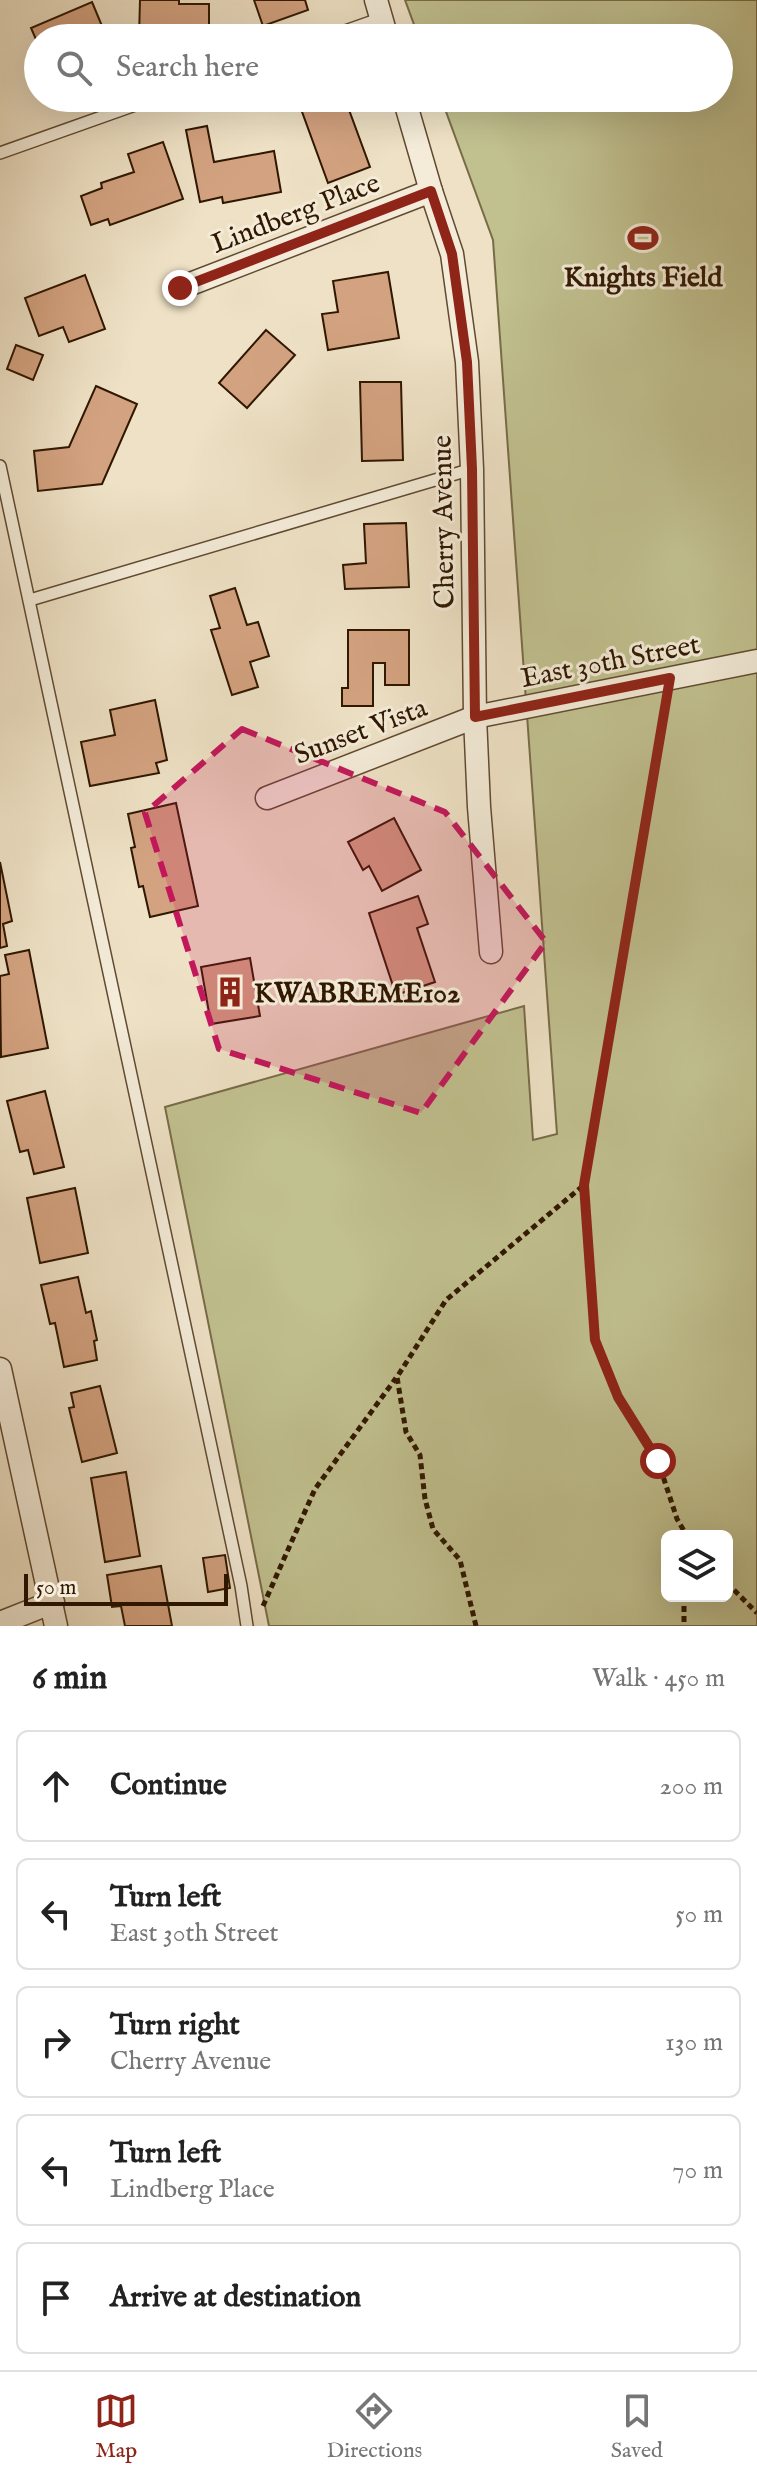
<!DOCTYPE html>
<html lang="en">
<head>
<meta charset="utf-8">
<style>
	body { margin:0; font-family:"IM FELL English",serif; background:#f6f6f6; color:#222 }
	.controls { position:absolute; right:24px; bottom:24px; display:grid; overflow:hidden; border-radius:12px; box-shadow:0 8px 32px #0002 }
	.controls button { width:72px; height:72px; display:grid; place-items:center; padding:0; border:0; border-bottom:2px solid #e0e0e0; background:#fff; color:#222; font:40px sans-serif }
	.scale { position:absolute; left:24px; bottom:20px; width:204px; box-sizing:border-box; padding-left:8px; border:4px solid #301700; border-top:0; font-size:22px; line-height:28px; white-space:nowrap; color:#301700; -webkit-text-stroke:6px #f4ecd9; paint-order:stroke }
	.stop { position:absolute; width:24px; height:24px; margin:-18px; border:6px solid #8f2418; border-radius:50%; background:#fff }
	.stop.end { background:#8f2418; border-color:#fff; box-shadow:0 2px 8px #0008 }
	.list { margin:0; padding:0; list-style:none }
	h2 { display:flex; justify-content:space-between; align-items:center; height:104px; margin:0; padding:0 32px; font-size:34px }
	h2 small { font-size:26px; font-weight:400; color:#767676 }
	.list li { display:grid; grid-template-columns:52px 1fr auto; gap:24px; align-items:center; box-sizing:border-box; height:112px; margin:0 16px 16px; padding:0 16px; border:2px solid #e0e0e0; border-radius:12px }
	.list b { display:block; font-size:30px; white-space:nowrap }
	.list p { margin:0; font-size:26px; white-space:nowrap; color:#767676 }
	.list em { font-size:26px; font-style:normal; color:#767676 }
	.icon { flex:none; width:44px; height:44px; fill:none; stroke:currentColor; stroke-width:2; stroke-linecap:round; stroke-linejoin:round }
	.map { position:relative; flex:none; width:757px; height:1626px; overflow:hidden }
	.search { position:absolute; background:#fff; box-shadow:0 8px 32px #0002; left:24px; right:24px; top:24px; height:88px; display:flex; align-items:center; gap:20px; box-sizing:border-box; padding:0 28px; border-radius:44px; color:#767676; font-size:30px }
	.sheet { height:744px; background:#fff }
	nav { display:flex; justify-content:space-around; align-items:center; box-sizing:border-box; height:112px; border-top:2px solid #e0e0e0; background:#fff; font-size:22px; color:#767676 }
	nav a { display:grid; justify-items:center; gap:4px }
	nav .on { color:#8f2418 }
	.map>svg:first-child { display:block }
	.green { fill:#c1c08f; stroke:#786c48; stroke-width:2; fill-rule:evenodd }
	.building { fill:#d3a280; stroke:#301700; stroke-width:2 }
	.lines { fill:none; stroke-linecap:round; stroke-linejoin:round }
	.service-casing { stroke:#604a31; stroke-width:14 }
	.minor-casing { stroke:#604a31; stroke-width:25 }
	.path { stroke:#301700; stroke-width:5; stroke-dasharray:6 4; stroke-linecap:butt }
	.service { stroke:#f4ecd9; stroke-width:11 }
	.minor { stroke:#f4ecd9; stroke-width:22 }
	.route { stroke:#8f2418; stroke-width:10 }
	.marked { fill:#c2185b; fill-opacity:0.2; stroke:#c2185b; stroke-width:6; stroke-dasharray:16 10; stroke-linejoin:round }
	.labels { text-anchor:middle; stroke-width:6; stroke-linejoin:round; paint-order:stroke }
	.street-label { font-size:28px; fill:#301700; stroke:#f4ecd9 }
	.poi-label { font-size:28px; font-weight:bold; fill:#301700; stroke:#f4ecd9 }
</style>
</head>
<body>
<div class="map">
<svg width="757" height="1626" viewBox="0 0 757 1626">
	<rect width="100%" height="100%" fill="#eee1c5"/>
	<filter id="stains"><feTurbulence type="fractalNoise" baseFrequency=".0025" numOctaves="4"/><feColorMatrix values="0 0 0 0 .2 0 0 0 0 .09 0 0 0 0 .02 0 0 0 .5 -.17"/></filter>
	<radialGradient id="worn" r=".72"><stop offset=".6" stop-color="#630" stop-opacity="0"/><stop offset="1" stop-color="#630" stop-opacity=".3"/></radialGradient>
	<path class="green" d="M405,0h352v1626h-488l-104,-519 359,-101 9,134 24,-6 -64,-894 -52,-142h278v-60h-300zM667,1536h60v60h-60z"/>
	<g class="building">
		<path d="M140,0h39v4h30v34h-70z"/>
		<path d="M254,0h51l3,10 -45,16z"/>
		<path d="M92,2l15,36h-69v6l-7,-16z"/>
		<path d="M297,98l48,1 25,68 -42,16z"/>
		<path d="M207,126l7,36 60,-11 7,41 -58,11 -1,-6 -22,5 -14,-72z"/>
		<path d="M163,142l20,57 -73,26 -2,-6 -17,6 -10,-29 21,-8 -1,-5 33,-11 -6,-18z"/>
		<path d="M388,272l11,66 -71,12 -6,-36 16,-2 -5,-31z"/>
		<path d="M85,275l20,54 -36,13 -6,-15 -24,9 -14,-38z"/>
		<path d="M266,330l29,25 -48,53 -28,-25z"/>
		<path d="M16,345l27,10 -10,25 -26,-11z"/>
		<path d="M360,382h41l2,78 -41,1z"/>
		<path d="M96,386l41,18 -35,80 -64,7 -4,-40 35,-4z"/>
		<path d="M406,523l3,64 -64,2 -2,-24 23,-2 -2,-39z"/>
		<path d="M235,588l12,37 11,-3 11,34 -19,6 8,25 -26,8 -21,-65 9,-2 -10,-32z"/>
		<path d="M348,630h61v55h-24v-22h-12v43h-31v-18h6z"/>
		<path d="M155,700l12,60 -11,3 3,10 -69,13 -9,-44 34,-7 -5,-25z"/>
		<path d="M176,803l22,103 -48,11 -7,-31 -4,1 -8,-39 4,-1 -7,-33z"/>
		<path d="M394,818l27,52 -39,21 -13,-25 -6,4 -15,-28z"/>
		<path d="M0,862l12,59 -9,3 4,22 -7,2z"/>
		<path d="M418,896l10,28 -11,4 18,54 -39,13 -27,-82z"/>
		<path d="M29,950l19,98 -47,9 -1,-81 9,-2 -4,-19z"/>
		<path d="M250,958l10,58 -49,8 -10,-57z"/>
		<path d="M45,1091l19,76 -30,7 -6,-24 -8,2 -13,-51z"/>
		<path d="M75,1188l13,65 -48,10 -13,-65z"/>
		<path d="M78,1277l8,36 5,-2 6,29 -3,1 3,19 -33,7 -9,-44 -5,1 -9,-39z"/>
		<path d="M100,1386l17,67 -35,9 -13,-54 5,-1 -3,-14z"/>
		<path d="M126,1472l14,84 -35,6 -14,-84z"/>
		<path d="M225,1555l5,33 -22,4 -5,-34z"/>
		<path d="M161,1566l11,60h-47l-4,-20 -9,1 -5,-32z"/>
	</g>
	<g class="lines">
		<g class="service-casing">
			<g id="service">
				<path d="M325,38l57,-20"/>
				<path d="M0,153l155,-55"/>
				<path d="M0,466l241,1120 6,40"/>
				<path d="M30,600l442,-131"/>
			</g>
		</g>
		<g class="minor-casing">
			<g id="minor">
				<path d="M376,0l11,38"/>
				<path d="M404,98l27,93 21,63 15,108 5,107 3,248 4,90 12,145"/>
				<path d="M180,288l251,-97"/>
				<path d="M267,798l208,-81 282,-56"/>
				<path d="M0,1369l56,257"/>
				<path d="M0,1623l53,-21"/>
			</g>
		</g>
		<g class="path">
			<path d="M666,702l-82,483 11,155 23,57 40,64 19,58 10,17"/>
			<path d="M727,1583l30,30"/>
			<path d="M684,1596v30"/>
			<path d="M263,1606l52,-117 81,-111"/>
			<path d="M476,1626l-16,-66 -27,-31 -8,-30 -5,-44 -14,-23 -9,-55 49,-77 138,-115"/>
		</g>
		<use href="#service" class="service"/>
		<use href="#minor" class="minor"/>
	</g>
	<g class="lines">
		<path class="route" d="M180,288l251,-97 21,63 15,108 5,107 3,248 195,-39 -86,507 11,155 23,57 40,64"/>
	</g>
	<path class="marked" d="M242,729l203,83 101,130 -125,171 -202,-64 -74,-236z"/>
	<defs>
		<g id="stadium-bare" transform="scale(2.4)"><path d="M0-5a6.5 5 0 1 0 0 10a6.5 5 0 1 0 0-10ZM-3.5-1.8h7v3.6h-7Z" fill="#8f2418" stroke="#f4ecd9" stroke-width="2.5" paint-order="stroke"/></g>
		<g id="building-bare" transform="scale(2.4)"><path d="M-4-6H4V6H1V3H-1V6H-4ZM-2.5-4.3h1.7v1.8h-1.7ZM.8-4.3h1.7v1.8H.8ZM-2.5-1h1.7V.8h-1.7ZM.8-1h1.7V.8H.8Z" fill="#8f2418" stroke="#f4ecd9" stroke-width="2.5" paint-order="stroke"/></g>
	</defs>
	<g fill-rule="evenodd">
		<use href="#stadium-bare" x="643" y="238"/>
		<use href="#building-bare" x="230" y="992"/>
	</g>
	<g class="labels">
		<g class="street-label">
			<text transform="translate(295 212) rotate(-21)" y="10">Lindberg Place</text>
			<text transform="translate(442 522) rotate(-91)" y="10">Cherry Avenue</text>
			<text transform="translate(610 660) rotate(-11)" y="10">East 30th Street</text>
			<text transform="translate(360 730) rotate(-21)" y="10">Sunset Vista</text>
		</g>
		<g class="poi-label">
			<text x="643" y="286">Knights Field</text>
			<text x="254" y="1002" text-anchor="start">KWABREME102</text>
		</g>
	</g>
	<rect width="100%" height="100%" filter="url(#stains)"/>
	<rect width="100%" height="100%" fill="url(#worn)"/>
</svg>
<div class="controls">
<button><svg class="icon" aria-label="layers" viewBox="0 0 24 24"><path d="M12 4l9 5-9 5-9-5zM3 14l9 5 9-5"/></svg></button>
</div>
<div class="scale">50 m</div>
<div class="stop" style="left:658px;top:1461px"></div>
<div class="stop end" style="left:180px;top:288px"></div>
<div class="search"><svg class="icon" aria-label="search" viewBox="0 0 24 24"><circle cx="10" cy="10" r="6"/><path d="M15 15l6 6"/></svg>Search here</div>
</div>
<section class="sheet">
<h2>6 min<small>Walk · 450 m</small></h2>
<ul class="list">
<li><svg class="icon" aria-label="ahead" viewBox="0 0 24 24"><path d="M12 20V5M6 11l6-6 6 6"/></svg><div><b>Continue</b></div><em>200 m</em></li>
<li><svg class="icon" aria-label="left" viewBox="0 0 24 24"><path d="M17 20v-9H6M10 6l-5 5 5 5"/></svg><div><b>Turn left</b><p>East 30th Street</p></div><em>50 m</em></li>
<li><svg class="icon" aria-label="right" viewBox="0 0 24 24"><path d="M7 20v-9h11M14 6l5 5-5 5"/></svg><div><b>Turn right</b><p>Cherry Avenue</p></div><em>130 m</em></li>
<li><svg class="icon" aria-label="left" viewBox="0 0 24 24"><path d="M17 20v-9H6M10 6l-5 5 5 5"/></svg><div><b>Turn left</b><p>Lindberg Place</p></div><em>70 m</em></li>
<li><svg class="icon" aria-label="arrive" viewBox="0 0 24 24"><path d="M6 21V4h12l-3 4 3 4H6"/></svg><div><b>Arrive at destination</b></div></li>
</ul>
</section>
<nav>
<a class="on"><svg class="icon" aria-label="map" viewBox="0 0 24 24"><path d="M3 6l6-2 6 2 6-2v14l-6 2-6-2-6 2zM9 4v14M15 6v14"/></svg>Map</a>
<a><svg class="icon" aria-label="directions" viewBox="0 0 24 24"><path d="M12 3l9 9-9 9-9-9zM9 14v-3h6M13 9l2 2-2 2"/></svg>Directions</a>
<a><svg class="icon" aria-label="saved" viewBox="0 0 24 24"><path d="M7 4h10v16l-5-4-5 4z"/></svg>Saved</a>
</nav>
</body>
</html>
